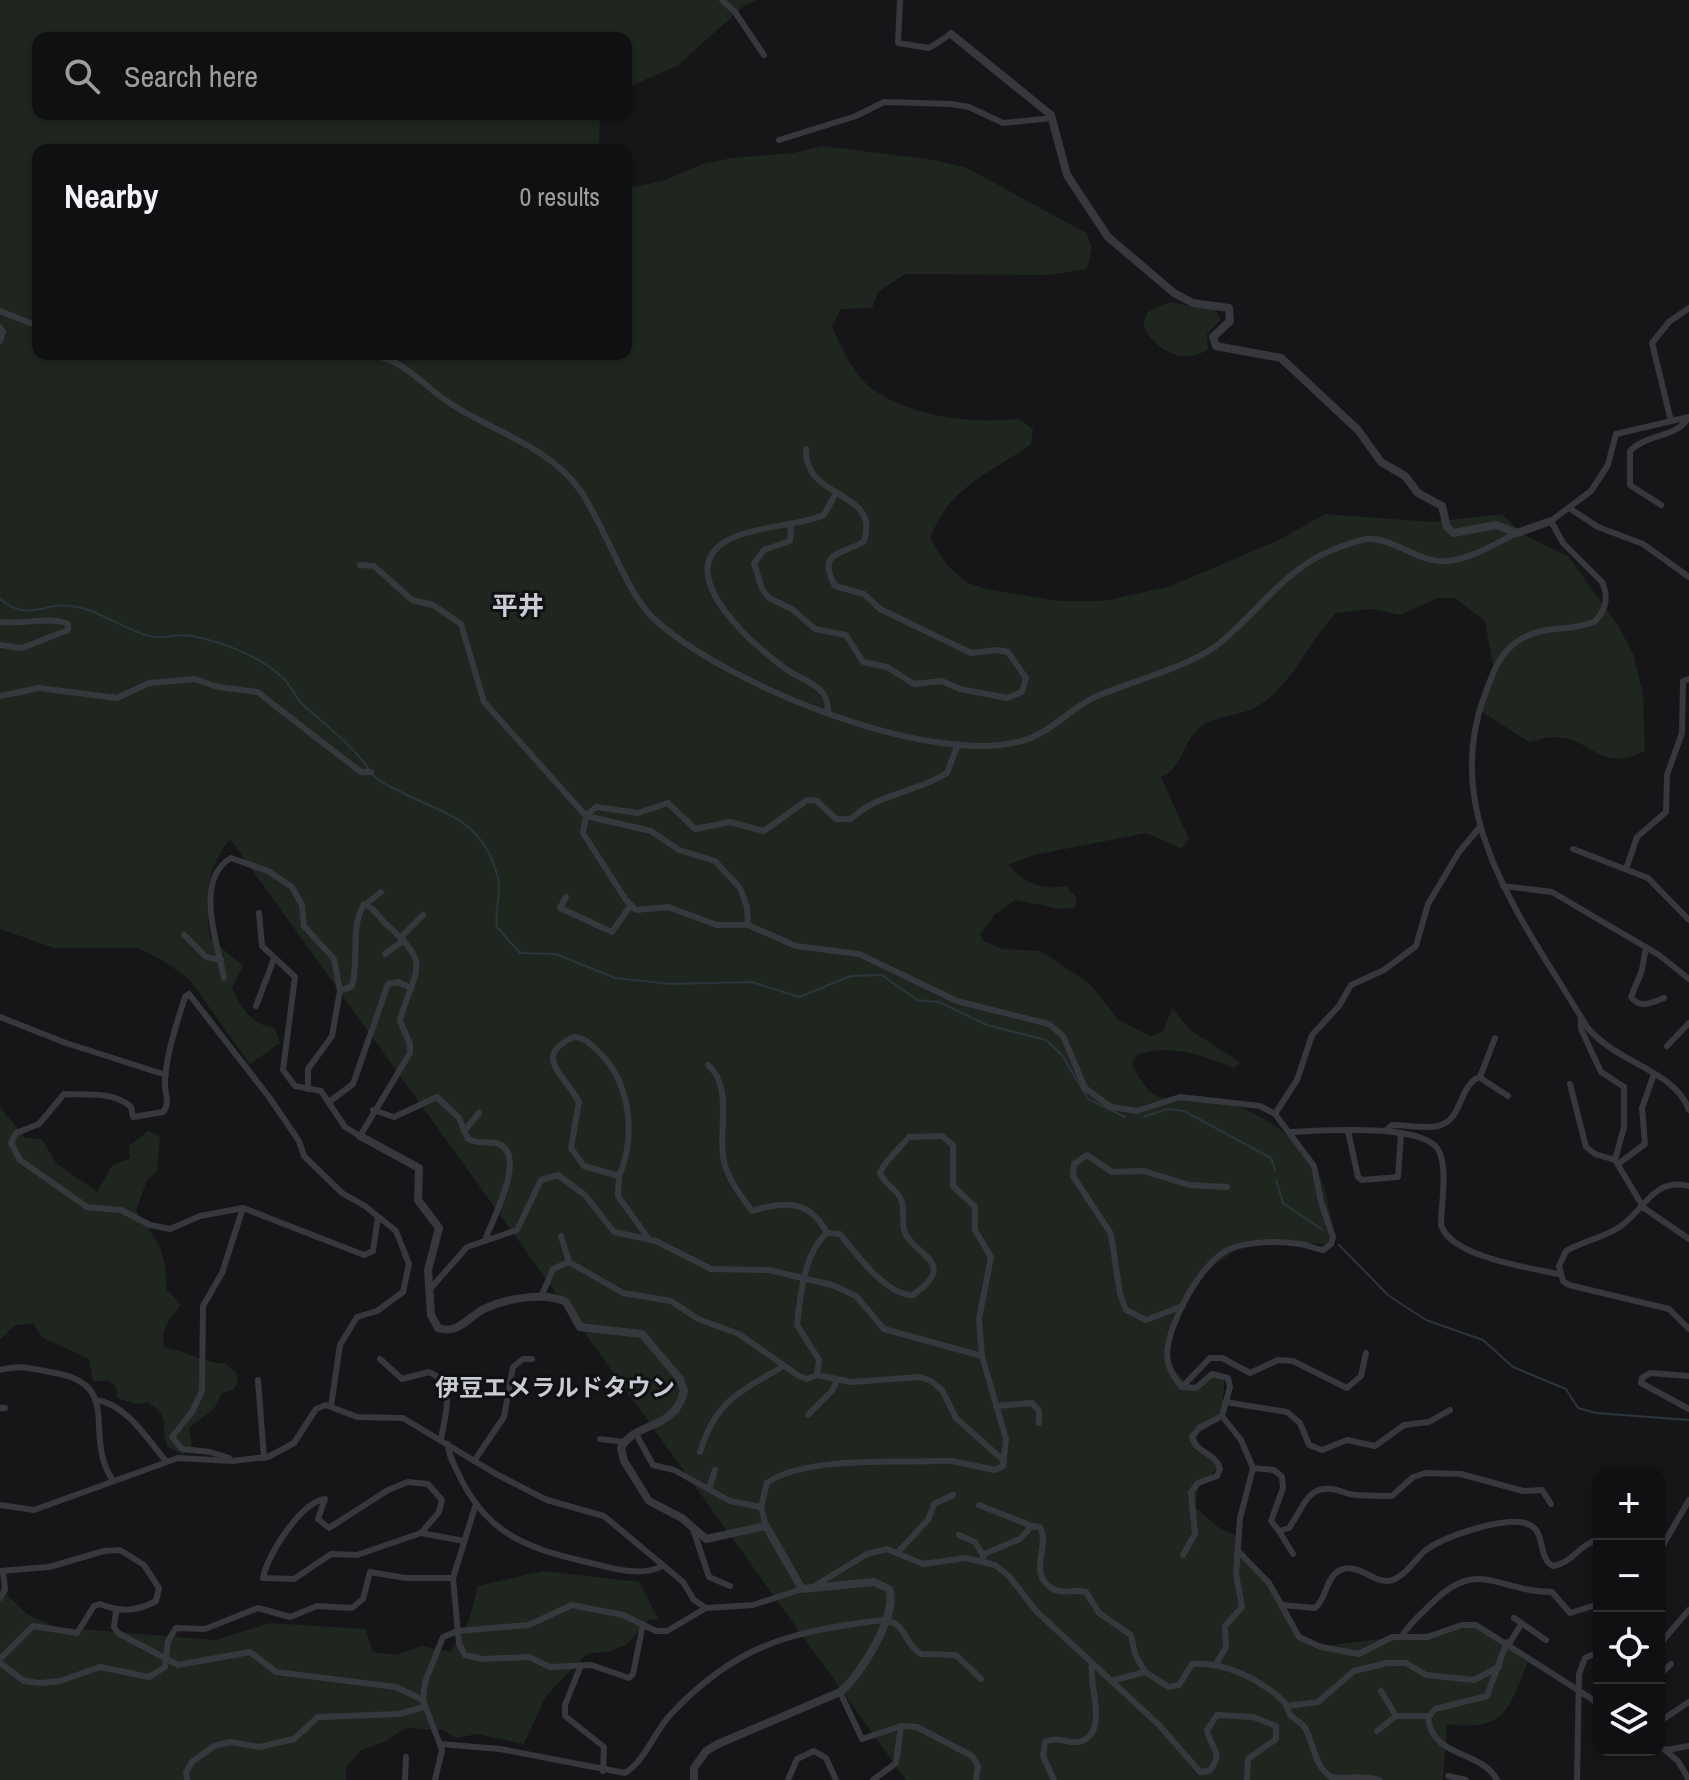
<!DOCTYPE html>
<html lang="en">
<head>
<meta charset="utf-8">
<style>
	body { margin:0; font-family:"Archivo Narrow","Noto Sans JP",sans-serif; background:#1e1e20; color:#f1f3f6 }
	.controls { position:absolute; right:24px; bottom:24px; display:grid; overflow:hidden; border-radius:16px; box-shadow:0 2px 6px #0004 }
	.controls button { width:72px; height:72px; display:grid; place-items:center; padding:0; border:0; border-bottom:2px solid #303032; background:#101012; color:#f1f3f6; font:40px sans-serif }
	.list { margin:0; padding:0; list-style:none }
	h2 { display:flex; justify-content:space-between; align-items:center; height:104px; margin:0; padding:0 32px; font-size:34px }
	h2 small { font-size:26px; font-weight:400; color:#9c9d9f }
	.icon { flex:none; width:44px; height:44px; fill:none; stroke:currentColor; stroke-width:2; stroke-linecap:round; stroke-linejoin:round }
	.map { position:relative; flex:none; width:1689px; height:1780px; overflow:hidden }
	.search { position:absolute; background:#101012; box-shadow:0 2px 6px #0004; left:32px; top:32px; width:600px; height:88px; display:flex; align-items:center; gap:20px; box-sizing:border-box; padding:0 28px; border-radius:16px; color:#9c9d9f; font-size:30px }
	.panel { position:absolute; background:#101012; box-shadow:0 2px 6px #0004; left:32px; top:144px; width:600px; height:216px; border-radius:16px }
	.map>svg:first-child { display:block }
	.green { fill:#1e261f }
	.lines { fill:none; stroke-linecap:round; stroke-linejoin:round }
	.stream { stroke:#2c353c; stroke-width:2 }
	.minor { stroke:#37383d; stroke-width:6 }
	.tertiary { stroke:#37383d; stroke-width:8 }
	.minor-bridge { stroke:#37383d; stroke-width:6 }
	.labels { text-anchor:middle; stroke-width:6; stroke-linejoin:round; paint-order:stroke }
	.neighbourhood-label { font-size:24px; font-weight:bold; fill:#c9ccd4; stroke:#111113 }
	.quarter-label { font-size:26px; font-weight:bold; fill:#c9ccd4; stroke:#111113 }
</style>
</head>
<body>
<div class="map">
<svg width="1689" height="1780" viewBox="0 0 1689 1780">
	<rect width="100%" height="100%" fill="#161618"/>
	<g class="green">
		<path d="M0,0h757l-12,5 -68,61 -51,22v-50h-588v76h562l-1,36h-561v204h588v-170l8,3 29,-6 39,-17 30,-6 61,-5 30,-7 112,14 32,8 119,65 6,14 -5,22 -39,6 -143,-1 -27,18 -6,16 -31,1 -9,17c9,22 21,47 39,62 38,29 103,36 148,31l14,10 -2,15c-43,31 -82,42 -101,95l17,26 19,17 20,7 72,12h45l65,-14 111,-47 46,-26 107,8 70,-8 20,20 46,22 51,71 15,29 9,38 2,57c-45,23 -51,-12 -90,-14 -8,0 -18,3 -26,5l-47,-30 12,-41 -9,-50 -30,-23h-18l-36,17 -30,-6 -35,4c-28,29 -42,69 -75,91 -20,14 -45,9 -63,25 -16,15 -15,39 -37,48l28,62 -7,10 -36,-16 -112,22 -26,10c16,18 35,26 58,21l11,12 -2,10 -15,1 -45,-9 -21,15 -14,20 4,6 19,8 38,2 49,33 28,35 32,17 13,-4 9,-24 17,21 52,34 -8,5c-31,-13 -63,-25 -96,-13l-5,9c24,50 37,29 76,35 44,7 82,31 107,67 11,17 14,46 19,65l-7,13 -75,-4 -56,36c-13,45 -54,79 -1,112l17,-14 13,1 -4,43 -24,17 1,13 22,17 -22,23 -2,20 24,21 19,8 -1,14 37,42 22,43 27,10 152,-19 52,35c-20,46 -21,70 -81,62l-4,56h-537l-676,-941c-25,31 -25,60 -20,99l33,28 -11,21c8,19 19,39 42,40l6,16 -30,21 -61,-85 -27,-19 -24,-12h-84l-54,-19z"/>
		<path d="M1169,302l46,8 6,9 -14,15 1,15c-24,18 -56,0 -65,-25l5,-12z"/>
		<path d="M0,1107l25,31 17,1 14,24 41,29 15,-26 18,-8 -1,-12 19,-15 12,5 -3,35 -10,9 -11,31c21,29 31,39 30,78l15,16c-10,12 -23,26 -16,43 22,2 41,17 60,15l11,10 2,9 -5,8 -11,3 -8,16 -25,19 3,17 -9,10 -16,-9c-7,-22 5,-28 -20,-44l-11,2 -19,-6 -1,-11 -7,-6h-16l-4,-22 -46,-21 -10,-14 -17,1 -16,14z"/>
		<path d="M543,1571l96,11 20,38 -9,-1 -23,25 -16,7 -24,3 -41,42 -22,48 -47,-10 -21,4 -12,-8 -38,-2 -22,14 -23,8 -15,17v13h-346v-192l27,26 28,13 161,13 54,-17 95,6 8,23 23,3 25,-9 29,6 19,-31 9,-35z"/>
	</g>
	<g class="lines">
		<g class="stream">
			<path d="M0,599c30,24 42,3 70,7 29,3 52,23 79,30 15,4 28,-3 43,0 30,6 71,21 93,44 7,8 11,18 18,25 23,20 48,39 66,64"/>
			<path d="M372,774c8,9 17,12 27,17 47,24 84,28 99,87 4,16 -4,32 -1,49l23,26 36,1 59,24 56,6 81,-2 47,15 52,-21 31,-1 35,25 22,2 48,23 59,15 16,15 26,44 37,18"/>
			<path d="M1144,1117l23,-8 17,2 87,47 4,12"/>
			<path d="M1276,1180l7,23 38,26"/>
			<path d="M1339,1245l50,51 37,24 57,20 30,27 53,22 12,19 18,5 93,7"/>
		</g>
		<g class="minor">
			<path d="M722,0l13,12 29,43"/>
			<path d="M900,0l-2,43 31,5 22,-14"/>
			<path d="M779,140l77,-24 28,-14 67,2 18,3 34,16 49,-5"/>
			<path d="M0,311l38,15"/>
			<path d="M0,327l3,5 -3,9"/>
			<path d="M352,354c14,1 27,1 40,7 22,10 36,28 56,41 43,29 101,44 132,88 23,33 46,101 72,127 68,65 271,148 366,125 31,-7 51,-33 77,-45 34,-15 93,-30 121,-51 38,-29 67,-75 112,-94 12,-5 26,-11 39,-13 27,-2 52,25 80,22 23,-1 49,-18 70,-28"/>
			<path d="M1689,417l-73,17 -8,31 -17,26 -40,30 12,22 39,39c7,15 4,29 -8,40 -27,11 -49,1 -76,19 -20,13 -26,35 -34,56 -45,122 44,230 103,330 29,36 89,44 102,83"/>
			<path d="M1671,421l-19,-78 17,-21 20,-14"/>
			<path d="M1661,505l-31,-20v-34c16,-17 46,-13 58,-33"/>
			<path d="M1569,508l29,19 45,17 46,33"/>
			<path d="M791,526l-1,15 -26,9 -10,13 8,26 7,9 23,11 23,20 31,6 17,27 24,5 27,17 28,-3 18,8 47,9 15,-6 4,-14 -18,-26 -11,-2 -26,3 -91,-44 -16,-15 -29,-8c-20,-37 11,-31 29,-45 17,-52 -60,-40 -58,-92"/>
			<path d="M360,565l14,1 38,34 21,5 28,19 23,78 102,114 65,15 28,19 36,11 25,27 7,19 1,18"/>
			<path d="M0,622c21,3 49,-6 68,2v6l-46,18 -22,-3"/>
			<path d="M0,696l39,-8 78,10 32,-15 46,-4 23,8 40,5 16,13 87,67h10"/>
			<path d="M828,712c0,-8 -1,-16 -8,-22 -10,-10 -26,-14 -37,-23 -29,-22 -109,-90 -60,-124 25,-17 72,-16 101,-28l12,-22"/>
			<path d="M958,744l-11,29c-31,20 -70,20 -96,46h-15l-19,-18 -10,-1 -43,31 -34,-9 -35,7 -27,-26 -30,10 -42,-6 -10,9 -3,17 43,67 10,10 32,-3 49,18h31l48,21 63,8 98,47 92,23 14,12 22,52 26,19 26,4 43,-14 80,9 15,8 39,52 7,36 12,35 -2,7 -8,6c-8,-1 -15,-5 -23,-6 -21,-3 -48,-3 -68,4 -29,10 -64,75 -65,106 0,13 7,24 15,33l14,1 16,-14 16,4 2,9 -8,29 19,24 12,28 -13,50 -4,56 6,33 -17,19 1,21 -10,17"/>
			<path d="M1573,849l75,29 41,42"/>
			<path d="M1626,869l11,-32 29,-25 1,-37 15,-42 1,-52 6,-2"/>
			<path d="M1503,886l49,6 107,63 30,24"/>
			<path d="M566,897l-6,11 52,24 19,-27"/>
			<path d="M366,904l15,-12"/>
			<path d="M184,935l22,22 15,3"/>
			<path d="M401,937l22,-22"/>
			<path d="M1646,947l-4,23 -11,27c9,12 21,6 33,1"/>
			<path d="M385,954l19,-14"/>
			<path d="M224,978c-6,-33 -31,-98 7,-120l37,13 24,16 10,18 2,21 30,33 6,32 12,-5c8,-29 -3,-55 12,-82 10,3 15,14 23,21 48,42 26,44 13,96l10,23v9l-50,83 -15,-9 -24,-36 -26,-5 -12,-16 12,-93 -33,-31 -3,-33"/>
			<path d="M256,1006l18,-47"/>
			<path d="M0,1017l66,26 100,32"/>
			<path d="M1581,1017v12l20,43 23,15v40l-9,33"/>
			<path d="M574,1037c12,1 17,8 26,16 31,31 36,84 19,123l-35,-10 -13,-18 8,-46c-14,-27 -48,-46 -5,-65z"/>
			<path d="M1667,1046l22,-23"/>
			<path d="M708,1065c26,22 9,69 16,97 5,19 17,34 28,49 32,-10 57,-12 75,22l13,1c15,19 47,62 73,61 46,-33 3,-38 -8,-62 -4,-10 0,-21 -3,-31 -3,-12 -18,-18 -22,-29 2,-9 22,-27 29,-36l33,-1 11,9v41l22,21v23l16,27 -12,62 3,37 24,83 -3,27 -8,4 -43,-9h-18c-44,2 -132,-4 -167,22l-6,24 5,19"/>
			<path d="M1480,1077l15,-39"/>
			<path d="M1570,1084l16,63 9,7 20,6 27,45"/>
			<path d="M308,1089v-20l24,-33 8,-45"/>
			<path d="M329,1102l24,-18 35,-100 10,-2 13,6"/>
			<path d="M373,1110l21,7 43,-20 22,21 9,21c10,6 21,1 31,5 28,13 -6,73 -13,94"/>
			<path d="M1275,1114l22,-34 15,-45 27,-29 12,-21 33,-15 32,-24 12,-42 31,-52 21,-25"/>
			<path d="M464,1131l15,-18"/>
			<path d="M1348,1131l10,46 4,3 36,-3 3,-44"/>
			<path d="M1385,1131l7,-6c15,0 31,4 46,1 25,-6 20,-39 41,-49l29,19"/>
			<path d="M1289,1132c29,-1 136,-10 150,19 9,20 2,53 2,74 10,32 89,43 118,49"/>
			<path d="M1618,1164l27,-20 -3,-36 12,-34"/>
			<path d="M619,1176l-1,20 30,42"/>
			<path d="M1689,1186c-37,-9 -44,25 -71,42 -16,10 -35,13 -52,23l-7,15 4,15 6,4 100,24 20,20"/>
			<path d="M1641,1206l48,33"/>
			<path d="M827,1233c-23,19 -27,64 -30,92l22,35 -2,15 34,7 69,-5 11,4 11,9 14,28 48,43"/>
			<path d="M561,1236l8,26"/>
			<path d="M431,1288l36,-41 50,-17 24,-50 17,-5 27,20 29,37 42,9 55,28 58,1 63,15 24,11 28,33 98,27"/>
			<path d="M541,1297l12,-28 16,-7 54,31 48,8 27,18 41,15 60,42 8,3 10,-4"/>
			<path d="M1183,1306l-37,14 -20,-10 -6,-16 -9,-60 -38,-58 1,-12 13,-9 25,17 32,-1 45,14 38,2"/>
			<path d="M380,1359l22,20 27,-7c28,12 16,43 12,67"/>
			<path d="M0,1370c20,-6 35,-1 55,3 69,12 27,62 58,108"/>
			<path d="M1689,1376l-39,-3 -8,5 -1,5 48,26"/>
			<path d="M258,1380l6,78"/>
			<path d="M1182,1387l28,-29h12l28,15 28,-13 15,1 54,27 14,-12 5,-23"/>
			<path d="M95,1400c31,3 52,39 71,61"/>
			<path d="M1225,1402l62,10 13,11 9,22 13,5 25,-10 28,6 29,-21 25,-3 21,-12"/>
			<path d="M331,1406l9,-61 17,-28 20,-6 26,-19 6,-28 -13,-33 -31,-25 -23,-13 -38,-37 -5,-15 -30,-44 -80,-103 -4,3c-8,26 -19,57 -20,84 -1,12 6,22 -2,31l-30,5 -2,-10c-18,-16 -45,-12 -67,-13l-25,30 -23,9 -5,10 9,17 67,47 34,3 29,15 20,4 30,-13 43,-8 121,47 9,-4 5,-34"/>
			<path d="M996,1406l36,-3 7,8v12"/>
			<path d="M0,1408h5"/>
			<path d="M808,1415l24,-24 5,-11"/>
			<path d="M636,1434l17,31 21,5 56,31 31,6"/>
			<path d="M600,1439l24,3"/>
			<path d="M448,1444c0,12 8,24 13,35 29,59 73,71 134,85 19,5 48,13 67,2"/>
			<path d="M700,1452c15,-50 39,-60 82,-85"/>
			<path d="M229,1458l-19,-6 -28,-3 -10,-12 20,-25 10,-21 1,-85 19,-33 21,-65"/>
			<path d="M474,1461l30,-44 9,-50 10,-8h9"/>
			<path d="M1253,1468l21,2 8,7 1,11 -12,33 8,10 10,-3c18,-27 21,-49 57,-35 7,3 36,3 46,3l21,-19 13,-4 35,1 62,17 19,-1 9,14"/>
			<path d="M408,1482l20,2 14,16 -3,12 -18,21 -64,22 -26,-1 -37,25 -31,-1c4,-23 38,-76 62,-79l-7,20 11,9 59,-38z"/>
			<path d="M709,1489l6,-19"/>
			<path d="M0,1505l34,5 144,-52 54,3 36,-4 26,-14 22,-34 10,-4 31,12 46,1 93,56 51,26 57,16 79,66 11,18 12,8 47,-3 49,-16"/>
			<path d="M979,1505l53,21"/>
			<path d="M475,1507l-22,71 6,66 6,11 17,4 47,-2 21,10 41,-2 38,13 4,-4 10,-50"/>
			<path d="M693,1529l16,48 21,9"/>
			<path d="M1279,1531l14,23"/>
			<path d="M421,1533l43,8"/>
			<path d="M959,1535l16,7 8,13"/>
			<path d="M1238,1551l31,32 30,54 22,10 38,7 33,-17h35l35,-12h14l94,60"/>
			<path d="M1659,1552l30,-52"/>
			<path d="M897,1553l31,-33 6,-16 19,-9"/>
			<path d="M1183,1555l12,-21 -4,-42 7,-9 19,-7 3,-7c-4,-16 -24,-16 -28,-32l7,-9 23,-12"/>
			<path d="M982,1560l2,-6 36,-15 12,-13 8,1c11,19 -15,48 15,63 9,4 20,-1 31,2l13,21 32,22 4,19 10,18 24,15 10,-2 13,-21c32,-2 66,14 90,36 6,4 5,11 9,16 5,4 10,6 14,12 9,16 9,38 26,49 14,3 32,-3 48,3"/>
			<path d="M0,1571l49,-4 55,-16 16,-1 24,15 15,23 -3,13c-20,11 -36,11 -56,3l-6,2 -17,27 -44,-7 -33,33"/>
			<path d="M813,1587l54,-33 20,-5 36,15 43,-6 29,7 14,11 27,35 123,114 41,47 9,-1c16,-17 2,-22 -2,-41l10,-15 36,2 23,9v13l-28,20 -1,21"/>
			<path d="M0,1598l5,-8 -2,-19"/>
			<path d="M1282,1605l33,3c12,-10 10,-27 22,-36 21,-14 39,17 58,7 12,-5 21,-21 31,-29 19,-14 77,-33 99,-27 23,6 11,34 28,43 20,-3 27,-23 46,-26"/>
			<path d="M116,1612l-2,15 4,6 60,32 72,-13 26,20 120,15 27,13"/>
			<path d="M1514,1618l32,22"/>
			<path d="M1402,1636c7,-12 19,-22 29,-32 48,-48 66,-12 121,-12l18,21 29,-9"/>
			<path d="M1509,1644l13,-21"/>
			<path d="M1659,1645l30,-35"/>
			<path d="M0,1663l24,18 17,2 19,-2 40,-14 49,10 16,-10 3,-26 8,-13 29,1 53,-21 32,9 27,-11 35,2 11,-9 7,-27 35,6h48"/>
			<path d="M581,1665l-16,40v11l39,31 -1,24"/>
			<path d="M1659,1676l12,-12"/>
			<path d="M1111,1681l34,-9"/>
			<path d="M1381,1691l15,25h33"/>
			<path d="M840,1692l22,47 39,-13 16,1 55,29 6,10 -2,14"/>
			<path d="M1587,1696l12,8"/>
			<path d="M1287,1706l31,-4 36,-31 33,-8h19l20,12 48,5 25,-13"/>
			<path d="M1659,1722l30,-20"/>
			<path d="M1377,1731l19,-15"/>
			<path d="M440,1744l60,5 125,24c20,-12 29,-41 46,-59 63,-67 114,-81 203,-93 35,-4 26,20 47,33l35,1 25,24"/>
			<path d="M1659,1745l19,16 11,19"/>
			<path d="M1666,1750l23,-4"/>
			<path d="M1448,1776l18,4"/>
			<path d="M187,1780l-1,-8 6,-10 22,-16 16,-4 29,5 35,-8 24,-22 81,-3 25,-7"/>
			<path d="M405,1780l1,-23"/>
			<path d="M435,1780l7,-30 -19,-50 2,-18 18,-45 15,-6 71,-6 43,-20 51,10 33,16h11l39,-23"/>
			<path d="M788,1780l9,-21 17,-8 12,7 10,22"/>
			<path d="M873,1780l23,-17 5,-37"/>
			<path d="M1054,1780l-11,-24 2,-14c14,-7 24,4 37,-1 27,-10 6,-57 10,-77"/>
			<path d="M1497,1780c-15,-30 -64,-21 -69,-62l7,-9 52,-13 20,-54"/>
			<path d="M1577,1780l2,-106 6,-16 14,-6"/>
		</g>
		<g class="tertiary">
			<path d="M951,34l100,81 16,60 41,62 66,56 19,10 36,5 1,13 -17,16 3,9 65,12 77,72 23,32 24,14 13,17 24,13 5,21 6,6 43,-8 21,8 34,-12"/>
			<path d="M360,1136l59,32 -1,32 21,28 -11,42 3,45 7,13c20,7 30,-11 46,-19 21,-10 61,-18 82,-7l14,25 62,7 38,45 4,12c-9,40 -49,30 -63,57l3,13 25,40 33,17 24,21 60,-13 36,63 72,-7 15,7c10,24 -29,88 -49,103l-122,52 -12,7 -12,17v12"/>
		</g>
		<path class="minor-bridge" d="M1570,1685l17,11"/>
	</g>
	<g class="labels">
		<g class="neighbourhood-label">
			<text x="555" y="1396">伊豆エメラルドタウン</text>
		</g>
		<g class="quarter-label">
			<text x="518" y="615">平井</text>
		</g>
	</g>
</svg>
<div class="controls">
<button>+</button>
<button>−</button>
<button><svg class="icon" aria-label="locate" viewBox="0 0 24 24"><circle cx="12" cy="12" r="6"/><path d="M12 2v4M12 18v4M2 12h4M18 12h4"/></svg></button>
<button><svg class="icon" aria-label="layers" viewBox="0 0 24 24"><path d="M12 4l9 5-9 5-9-5zM3 14l9 5 9-5"/></svg></button>
</div>
<div class="search"><svg class="icon" aria-label="search" viewBox="0 0 24 24"><circle cx="10" cy="10" r="6"/><path d="M15 15l6 6"/></svg>Search here</div>
<section class="panel">
<h2>Nearby<small>0 results</small></h2>
<ul class="list">
</ul>
</section>
</div>
</body>
</html>
